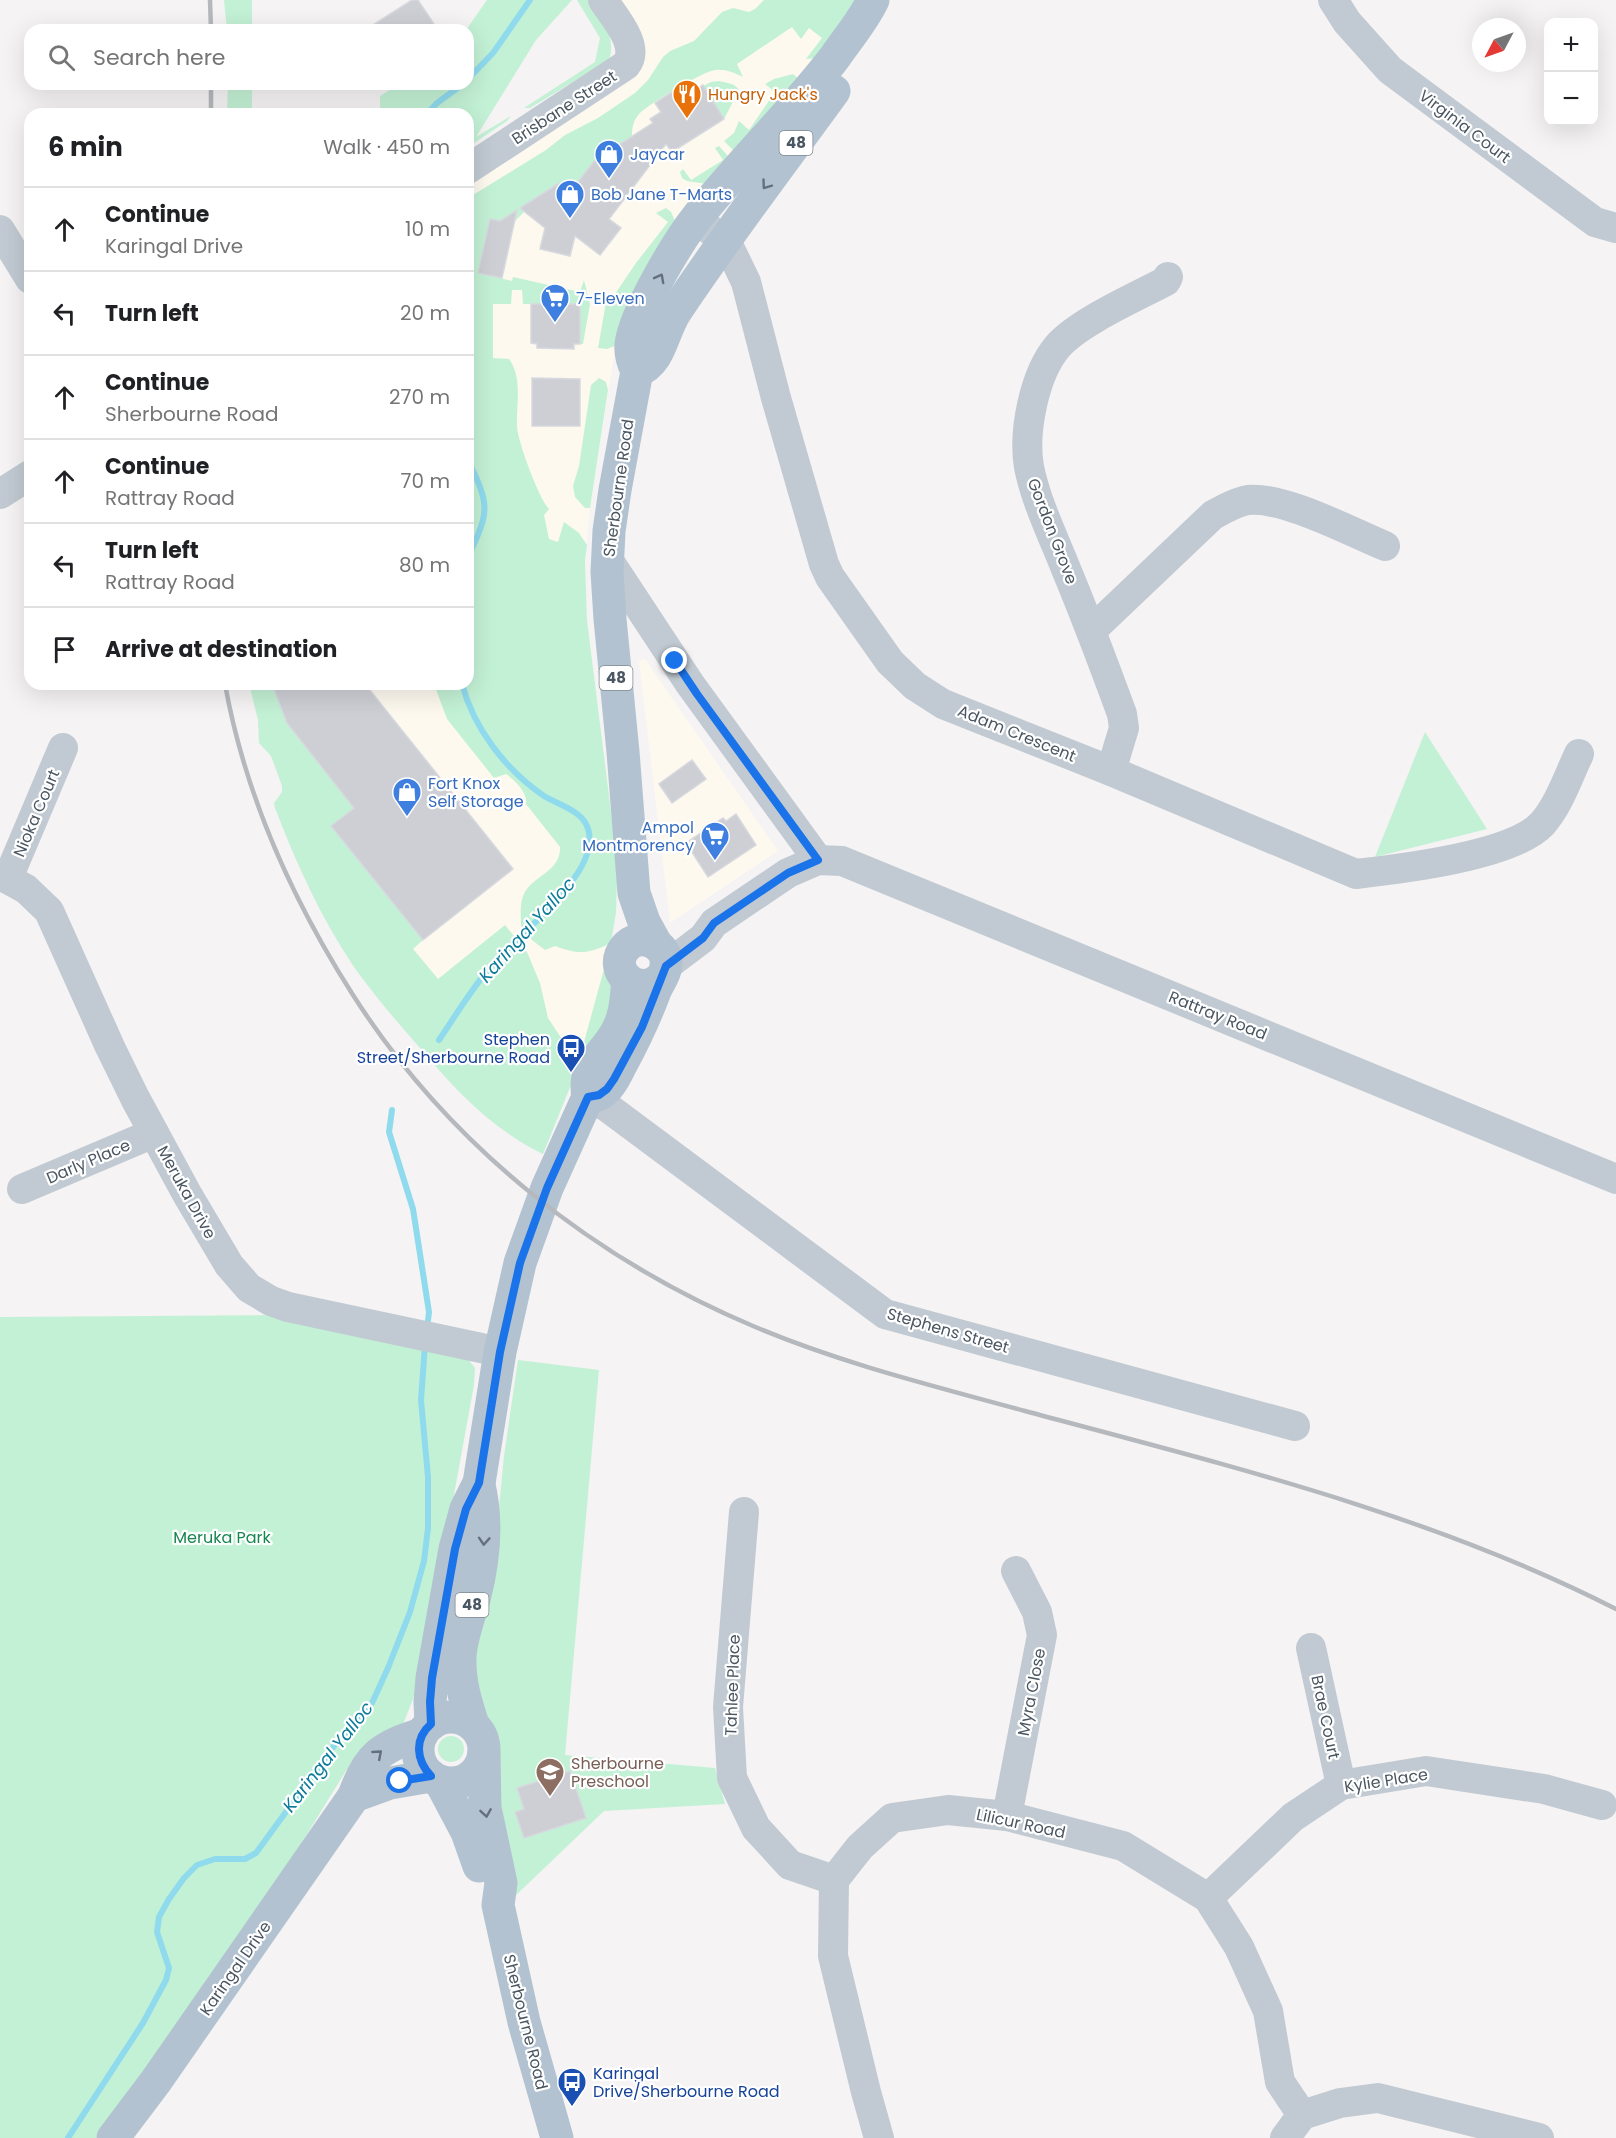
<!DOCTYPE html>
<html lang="en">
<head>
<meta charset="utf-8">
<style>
	body { margin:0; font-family:Poppins,sans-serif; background:#f6f6f6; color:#202124 }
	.controls { position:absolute; right:18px; top:18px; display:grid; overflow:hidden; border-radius:12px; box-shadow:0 6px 24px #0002 }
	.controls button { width:54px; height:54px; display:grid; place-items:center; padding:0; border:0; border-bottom:2px solid #e0e0e0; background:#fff; color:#202124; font:30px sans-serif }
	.compass { position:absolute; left:1472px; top:18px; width:54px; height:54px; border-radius:50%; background:#fff; box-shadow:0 6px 24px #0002; rotate:229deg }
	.stop { position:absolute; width:18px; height:18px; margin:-14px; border:4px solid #1a73e8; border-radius:50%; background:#fff }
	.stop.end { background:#1a73e8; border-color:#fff; box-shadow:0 2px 6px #0008 }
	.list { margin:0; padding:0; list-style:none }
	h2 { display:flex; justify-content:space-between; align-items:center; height:78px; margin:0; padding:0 24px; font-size:26px }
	h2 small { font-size:20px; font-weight:400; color:#757577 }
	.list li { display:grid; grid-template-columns:39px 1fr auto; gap:18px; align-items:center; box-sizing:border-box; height:84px; padding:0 24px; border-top:2px solid #e0e0e0 }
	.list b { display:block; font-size:22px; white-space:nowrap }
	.list p { margin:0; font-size:20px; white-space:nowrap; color:#757577 }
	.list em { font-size:20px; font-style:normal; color:#757577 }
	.icon { flex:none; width:33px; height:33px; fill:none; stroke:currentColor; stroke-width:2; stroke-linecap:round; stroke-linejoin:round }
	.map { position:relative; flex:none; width:1616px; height:2138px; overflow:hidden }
	.search { position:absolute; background:#fff; box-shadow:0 6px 24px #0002; left:24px; top:24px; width:450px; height:66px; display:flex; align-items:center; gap:15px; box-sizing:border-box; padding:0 21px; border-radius:18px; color:#757577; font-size:22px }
	.panel { position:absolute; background:#fff; box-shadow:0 6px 24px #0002; left:24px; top:108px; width:450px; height:582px; border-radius:18px }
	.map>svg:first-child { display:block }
	.commercial { fill:#fdf9ef }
	.green { fill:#c3f1d5 }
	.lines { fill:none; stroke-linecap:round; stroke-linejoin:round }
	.stream { stroke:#90daee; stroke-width:6 }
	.building { fill:#cdcfd5; stroke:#d7d9de; stroke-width:1.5 }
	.minor { stroke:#c1cad2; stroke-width:30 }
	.major { stroke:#b3c2d1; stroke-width:33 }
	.rail { stroke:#b5b8bd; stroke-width:4.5 }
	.oneway { stroke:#64717d }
	.route { stroke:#1a73e8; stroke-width:8 }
	.labels { text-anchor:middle; stroke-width:4.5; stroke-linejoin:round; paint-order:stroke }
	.shield { fill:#fff; stroke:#808990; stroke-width:1.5 }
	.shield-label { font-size:15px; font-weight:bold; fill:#4a5661 }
	.food-label { font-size:16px; fill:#c56008; stroke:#fff; text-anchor:start }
	.street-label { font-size:16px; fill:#4a5661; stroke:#fff }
	.shop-label { font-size:16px; fill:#366cbe; stroke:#fff; text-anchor:start }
	.transit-label { font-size:16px; fill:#164399; stroke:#fff; text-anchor:end }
	.park-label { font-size:16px; fill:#17864f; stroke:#fff }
	.education-label { font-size:16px; fill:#785e54; stroke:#fff; text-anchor:start }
	.water-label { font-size:18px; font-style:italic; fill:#0c7c9b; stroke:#fff }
</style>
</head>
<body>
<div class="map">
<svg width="1616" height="2138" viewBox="0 0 1616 2138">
	<rect width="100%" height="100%" fill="#f5f3f3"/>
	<g class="commercial">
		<path d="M615,0h247l-241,337 -8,25 -23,146 -5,52 2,60 30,275 -6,48 4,49 -43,87 -123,-107 -10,8 -26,-32 10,-7 -92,-115 23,-19 -67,-84 -15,-39h196v-499l162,-104z"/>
		<path d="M645,659l133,192 -108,72 -31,-262z"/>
	</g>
	<g class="green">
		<path d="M224,0h28v30h-25z"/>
		<path d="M487,0h85l-36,40 -60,97 35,-21 -4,5 -39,26v-33h-88v-18l19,-12h69v-54h-2z"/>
		<path d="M577,0h13c11,19 27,38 19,60l-79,48h-6l71,-46 5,-24z"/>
		<path d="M764,0h98l-44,58 -12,1 16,-21 -13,-10 -8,11 -9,-12 -55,37 6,13c-9,-4 -17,-8 -27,-7 -14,1 -67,34 -77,44 -6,7 -7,14 -7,22l-37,24 -25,32 -11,-9 -39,25 4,4 -9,9 -10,-3 -2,4 -13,-2 -11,53 33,8 1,-4 67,15 4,-12 6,24 -7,40h-3v-39l-57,-1 -1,-14h-10l-1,14h-18v54l16,1c14,19 7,46 8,68 1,15 22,72 32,82l-5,6 5,24 9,3 6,-20 15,11 8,12 -2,15 2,60 26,208 4,52 -1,32 -5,31c-23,11 -32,12 -56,3l-10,4 -13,-10 -11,-14c0,-10 -2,-24 4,-34 10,-17 36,-21 35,-45l-34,-43c2,-11 -11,-24 -20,-30l-12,4 -47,-59 -13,-35h34v-486l78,-48 19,-15 33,-17 37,-25 13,-13 15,-23 7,-6 24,-10 28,-29 11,-4 16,4 6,-3z"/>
		<path d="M793,74l6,5 -92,105 -20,-3 -5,-3 -2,-6 3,-3 8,11 32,-20 -8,-12 4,-2 9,10 5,-6 -9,-9 10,-8 5,-12 10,9 26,-38 -10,-8 9,-5z"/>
		<path d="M719,81c8,2 16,2 20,9l-15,29 -21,-33 8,-4z"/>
		<path d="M228,84h24v30h-25z"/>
		<path d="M666,208l5,4 4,9 -58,124 -10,4 -9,-1 7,-40 -3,-17 11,6 23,-34 32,-41 -12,-9z"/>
		<path d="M599,378l7,4 2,8 -18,118h-5l-10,-11 -2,-11 6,-20 12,-81z"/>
		<path d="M249,684h23l15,39 67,85 -22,18 91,114 -10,9 25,30 67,-54 22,27 13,31 8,35 31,47 -36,89c-50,-24 -88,-64 -123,-106 -23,-26 -46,-53 -66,-81 -33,-49 -58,-104 -79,-159l-1,-5 8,-11v-6l-11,-30 -12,-13 -1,-23z"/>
		<path d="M1425,732l62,97 -112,28z"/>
		<path d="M604,969l5,1 7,32 -27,47 -5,-7z"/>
		<path d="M284,1315l183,43 8,10 -1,17 -54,296 -16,41 -52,39 -61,99 -165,241 -30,37h-96v-821z"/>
		<path d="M518,1360l81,10 -34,385 150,13 10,36 -121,7 -91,87 -15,-59 -4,-99 -22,-68 24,-134 8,-82z"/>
		<circle cx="451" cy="1749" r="13"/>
	</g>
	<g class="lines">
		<g class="stream">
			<path d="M468,79l25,-26 37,-53"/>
			<path d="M427,114l10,-11 26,-19"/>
			<path d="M468,460c22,46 22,50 0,97"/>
			<path d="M439,1040c17,-25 33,-52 53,-75 29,-32 64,-57 87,-94 8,-13 15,-32 7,-47 -7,-14 -29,-20 -42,-28 -38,-26 -70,-67 -82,-112"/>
			<path d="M392,1110l-3,22 24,77 16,103 -2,17"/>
			<path d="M68,2138l75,-115 23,-43 3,-12 -12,-36 2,-15 10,-18 15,-21 13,-13 18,-6h30l11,-6 80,-110 27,-28 9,-12 16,-35 22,-56 14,-51 4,-33v-51l-7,-77 4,-55"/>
		</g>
	</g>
	<g class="building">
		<path d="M412,0h6l16,24 -9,6h-60z"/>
		<path d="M687,82l6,9 10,-6 21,34 -52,33 -6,-8 -57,75 12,9 -21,27 -25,-19 -5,20 -30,-7 5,-21 -25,-20 39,-25 11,9 25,-32 58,-37 -3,-4 11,-7 -6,-9z"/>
		<path d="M517,210l-15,68 -24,-5 12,-54 10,2z"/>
		<path d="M531,304h49v40h-6v5l-37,-1v-4l-6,-1z"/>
		<path d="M532,378l48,1v47h-48z"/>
		<path d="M272,684h93l148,185 -90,71 -92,-114 23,-18 -67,-85z"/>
		<path d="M692,760l14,19 -34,24 -13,-19z"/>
		<path d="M736,814l20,31 -48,32 -22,-34 37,-25 3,3z"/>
		<path d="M570,1771l16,47 -62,20 -9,-26 9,-3 -7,-21z"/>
	</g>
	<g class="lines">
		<g class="minor">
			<path d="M1333,0l14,22 43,48 205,152 21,6"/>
			<path d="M468,169l158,-104c15,-19 -12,-48 -23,-65"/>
			<path d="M697,217l33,32 16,33 30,116 48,166 6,13 60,85 25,24 28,18 168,67 245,103c44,-5 156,-18 186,-50 17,-19 26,-47 37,-70"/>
			<path d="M0,230l30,49"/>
			<path d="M0,494l30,-19"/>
			<path d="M607,558l83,126 128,176"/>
			<path d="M1091,631l122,-116c11,-6 23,-13 35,-15 35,-4 103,32 137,46"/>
			<path d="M1111,771l13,-43 -2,-14c-18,-49 -36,-97 -56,-145 -13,-33 -30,-67 -37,-102 -6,-35 5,-93 29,-121 21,-24 78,-49 108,-65l2,-4"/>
			<path d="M0,875l26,14 23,22 61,136 25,51 52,96 42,71 20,23 22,13 17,6 212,45"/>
			<path d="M8,878l55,-130"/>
			<path d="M666,966l37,-28 11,-15 74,-50 30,-13 24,1 774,318"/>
			<path d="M588,1097l19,10 278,207 410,112"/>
			<path d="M22,1189l132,-56"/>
			<path d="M744,1512l-16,195 4,71 24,50 34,37 44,15"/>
			<path d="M1311,1648l30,137"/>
			<path d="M1007,1816l35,-181 -5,-23 -21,-41"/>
			<path d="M1208,1898l85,-81 48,-32 85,-14 118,18 58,16"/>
			<path d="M879,2138l-13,-46 -33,-136 1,-76 26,-33 32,-29 56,-8 59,6 116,30 85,52 31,49 29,64 12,71 22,33"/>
			<path d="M1285,2138l17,-23 38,-12 38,-5 161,40"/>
		</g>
		<g class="major">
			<path d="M637,371c24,-8 25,-39 39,-60 50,-75 105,-147 158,-220"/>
			<path d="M655,942l-11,-20 -10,-29 -11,-141 -13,-133 -3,-47 2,-41 6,-41 22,-119c-4,-8 -7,-17 -6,-27 4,-31 47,-103 67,-128 44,-55 94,-103 137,-159 13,-19 28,-36 38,-57"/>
			<path d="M588,1097c7,-1 12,-2 17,-7 8,-7 12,-18 17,-27 14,-26 23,-45 33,-72 3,-8 10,-16 11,-25 3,-22 -27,-36 -41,-18 -19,23 14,52 37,29"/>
			<circle cx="451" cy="1750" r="33"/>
			<path d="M431,1724l-1,-22 2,-24 23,-129 11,-40 13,-26 21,-131 20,-89 27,-75 41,-91c-6,-33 16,-41 29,-66 9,-16 9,-33 11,-51"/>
			<path d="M473,1725c-7,-22 -14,-44 -13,-68 1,-20 9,-39 14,-58 10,-38 14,-76 5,-114"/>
			<path d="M484,1754l1,54 16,75 -3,22 26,117 33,116"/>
			<path d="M440,1781l27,51 12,34"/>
			<path d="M354,1796l36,-13 41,-7"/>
			<path d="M113,2138l43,-57 198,-285c14,-41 29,-50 68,-62"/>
		</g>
		<g class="rail">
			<path d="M210,0l1,30"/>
			<path d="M211,114v-30"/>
			<path d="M225,684c20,111 68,217 128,311 95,149 239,263 400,331 87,37 181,60 272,85 201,54 405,103 591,198"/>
		</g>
	</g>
	<defs><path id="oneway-chevron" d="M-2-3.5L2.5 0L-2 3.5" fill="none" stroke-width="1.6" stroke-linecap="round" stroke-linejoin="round" transform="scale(1.5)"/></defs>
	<g class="oneway">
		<use href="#oneway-chevron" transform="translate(766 185) rotate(126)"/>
		<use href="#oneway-chevron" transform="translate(660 278) rotate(-62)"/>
		<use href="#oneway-chevron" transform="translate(484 1541) rotate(94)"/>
		<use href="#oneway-chevron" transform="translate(378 1754) rotate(-41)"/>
		<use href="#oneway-chevron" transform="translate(486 1813) rotate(81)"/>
	</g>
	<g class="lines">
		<path class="route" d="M400,1781l31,-5c-15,-16 -17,-37 0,-52l-1,-22 2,-24 23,-129 11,-40 13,-26 21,-131 20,-89 27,-75 41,-91 11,-2 8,-6 7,-10 28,-52 24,-61 37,-28 11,-15 74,-50 30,-13 -121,-166 -22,-33"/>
	</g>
	<defs>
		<g id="restaurant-pin" transform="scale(1.5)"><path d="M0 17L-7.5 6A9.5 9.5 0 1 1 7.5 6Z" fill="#e8710a" stroke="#fff"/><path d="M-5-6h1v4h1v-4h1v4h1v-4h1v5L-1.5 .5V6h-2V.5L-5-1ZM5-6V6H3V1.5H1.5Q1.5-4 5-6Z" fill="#fff"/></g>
		<g id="shop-pin" transform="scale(1.5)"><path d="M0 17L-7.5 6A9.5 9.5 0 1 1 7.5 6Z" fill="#3f7fe0" stroke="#fff"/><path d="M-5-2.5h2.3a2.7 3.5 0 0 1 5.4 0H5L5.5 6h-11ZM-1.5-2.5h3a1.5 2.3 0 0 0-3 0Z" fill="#fff"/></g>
		<g id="supermarket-pin" transform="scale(1.5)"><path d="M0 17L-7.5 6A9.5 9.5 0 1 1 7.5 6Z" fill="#3f7fe0" stroke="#fff"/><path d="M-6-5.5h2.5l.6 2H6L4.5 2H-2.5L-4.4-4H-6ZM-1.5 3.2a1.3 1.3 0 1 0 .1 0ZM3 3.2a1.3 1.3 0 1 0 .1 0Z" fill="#fff"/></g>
		<g id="bus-pin" transform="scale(1.5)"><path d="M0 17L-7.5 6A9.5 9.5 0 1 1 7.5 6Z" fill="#1a4fb4" stroke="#fff"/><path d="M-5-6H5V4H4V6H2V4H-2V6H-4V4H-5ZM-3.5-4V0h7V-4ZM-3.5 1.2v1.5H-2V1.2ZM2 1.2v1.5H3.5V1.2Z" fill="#fff"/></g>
		<g id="school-pin" transform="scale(1.5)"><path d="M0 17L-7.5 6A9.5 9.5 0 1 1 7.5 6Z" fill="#8d6e63" stroke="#fff"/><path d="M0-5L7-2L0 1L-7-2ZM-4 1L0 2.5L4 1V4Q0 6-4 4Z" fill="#fff"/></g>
	</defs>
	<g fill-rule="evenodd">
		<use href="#restaurant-pin" x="687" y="94"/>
		<use href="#shop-pin" x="609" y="154"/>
		<use href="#shop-pin" x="570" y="194"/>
		<use href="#supermarket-pin" x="555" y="298"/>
		<use href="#shop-pin" x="407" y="792"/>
		<use href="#supermarket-pin" x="715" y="836"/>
		<use href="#bus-pin" x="571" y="1048"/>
		<use href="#school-pin" x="550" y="1772"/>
		<use href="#bus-pin" x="572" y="2082"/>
	</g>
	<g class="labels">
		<g class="shield">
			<rect x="779.5" y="131" width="33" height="24" rx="4.5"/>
			<rect x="599.5" y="666" width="33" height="24" rx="4.5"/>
			<rect x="455.5" y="1593" width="33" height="24" rx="4.5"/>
		</g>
		<g class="shield-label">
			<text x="796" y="148">48</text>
			<text x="616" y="683">48</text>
			<text x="472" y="1610">48</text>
		</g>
		<g class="food-label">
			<text x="708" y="100">Hungry Jack's</text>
		</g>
		<g class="street-label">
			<text transform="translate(564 107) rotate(-33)" y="6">Brisbane Street</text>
			<text transform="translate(1465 126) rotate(37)" y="6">Virginia Court</text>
			<text transform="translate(618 488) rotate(-82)" y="6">Sherbourne Road</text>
			<text transform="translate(1053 531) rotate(69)" y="6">Gordon Grove</text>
			<text transform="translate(1017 733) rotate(22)" y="6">Adam Crescent</text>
			<text transform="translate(36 813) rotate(-67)" y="6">Nioka Court</text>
			<text transform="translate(1218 1015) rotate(22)" y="6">Rattray Road</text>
			<text transform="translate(88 1161) rotate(-23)" y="6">Darly Place</text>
			<text transform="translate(187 1192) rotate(61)" y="6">Meruka Drive</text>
			<text transform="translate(948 1330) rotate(16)" y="6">Stephens Street</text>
			<text transform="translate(732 1685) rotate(-88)" y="6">Tahlee Place</text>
			<text transform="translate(1031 1692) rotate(-79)" y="6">Myra Close</text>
			<text transform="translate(1326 1717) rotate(78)" y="6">Brae Court</text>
			<text transform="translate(1386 1780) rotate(-9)" y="6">Kylie Place</text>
			<text transform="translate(1021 1823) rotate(12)" y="6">Lilicur Road</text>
			<text transform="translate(235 1968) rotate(-55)" y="6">Karingal Drive</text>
			<text transform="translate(526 2022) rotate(76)" y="6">Sherbourne Road</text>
		</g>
		<g class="shop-label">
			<text x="630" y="160">Jaycar</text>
			<text x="591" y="200">Bob Jane T-Marts</text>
			<text x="576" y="304">7-Eleven</text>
			<text x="428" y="789">Fort Knox<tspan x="428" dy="18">Self Storage</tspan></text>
			<text x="694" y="833" text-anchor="end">Ampol<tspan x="694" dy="18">Montmorency</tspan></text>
		</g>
		<g class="transit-label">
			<text x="550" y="1045">Stephen<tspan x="550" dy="18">Street/Sherbourne Road</tspan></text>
			<text x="593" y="2079" text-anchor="start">Karingal<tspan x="593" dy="18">Drive/Sherbourne Road</tspan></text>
		</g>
		<g class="park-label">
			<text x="222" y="1543">Meruka Park</text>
		</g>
		<g class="education-label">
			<text x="571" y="1769">Sherbourne<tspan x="571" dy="18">Preschool</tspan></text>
		</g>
		<g class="water-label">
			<text transform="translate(527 930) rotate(-48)" y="6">Karingal Yalloc</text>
			<text transform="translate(328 1757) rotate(-52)" y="6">Karingal Yalloc</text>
		</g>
	</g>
</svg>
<div class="controls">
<button>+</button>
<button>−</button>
</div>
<svg class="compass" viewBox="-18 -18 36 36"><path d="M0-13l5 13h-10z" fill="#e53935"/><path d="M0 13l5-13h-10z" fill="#757577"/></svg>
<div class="stop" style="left:400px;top:1781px"></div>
<div class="stop end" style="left:675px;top:661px"></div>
<div class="search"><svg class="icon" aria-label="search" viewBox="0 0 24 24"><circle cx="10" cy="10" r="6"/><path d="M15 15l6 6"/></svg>Search here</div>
<section class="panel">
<h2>6 min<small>Walk · 450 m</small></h2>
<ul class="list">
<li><svg class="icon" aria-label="ahead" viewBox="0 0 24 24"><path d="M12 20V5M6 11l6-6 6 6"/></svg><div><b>Continue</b><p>Karingal Drive</p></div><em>10 m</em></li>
<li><svg class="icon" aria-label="left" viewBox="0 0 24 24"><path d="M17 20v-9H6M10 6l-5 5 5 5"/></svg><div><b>Turn left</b></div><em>20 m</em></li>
<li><svg class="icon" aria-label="ahead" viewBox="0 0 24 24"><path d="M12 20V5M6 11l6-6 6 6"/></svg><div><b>Continue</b><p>Sherbourne Road</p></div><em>270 m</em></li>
<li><svg class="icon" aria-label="ahead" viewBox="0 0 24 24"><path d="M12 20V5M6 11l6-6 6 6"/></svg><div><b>Continue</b><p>Rattray Road</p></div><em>70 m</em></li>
<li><svg class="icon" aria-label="left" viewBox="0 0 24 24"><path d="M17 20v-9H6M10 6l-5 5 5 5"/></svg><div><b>Turn left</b><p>Rattray Road</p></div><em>80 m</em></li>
<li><svg class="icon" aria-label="arrive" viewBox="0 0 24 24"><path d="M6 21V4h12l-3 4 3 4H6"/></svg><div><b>Arrive at destination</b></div></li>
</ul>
</section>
</div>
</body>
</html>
